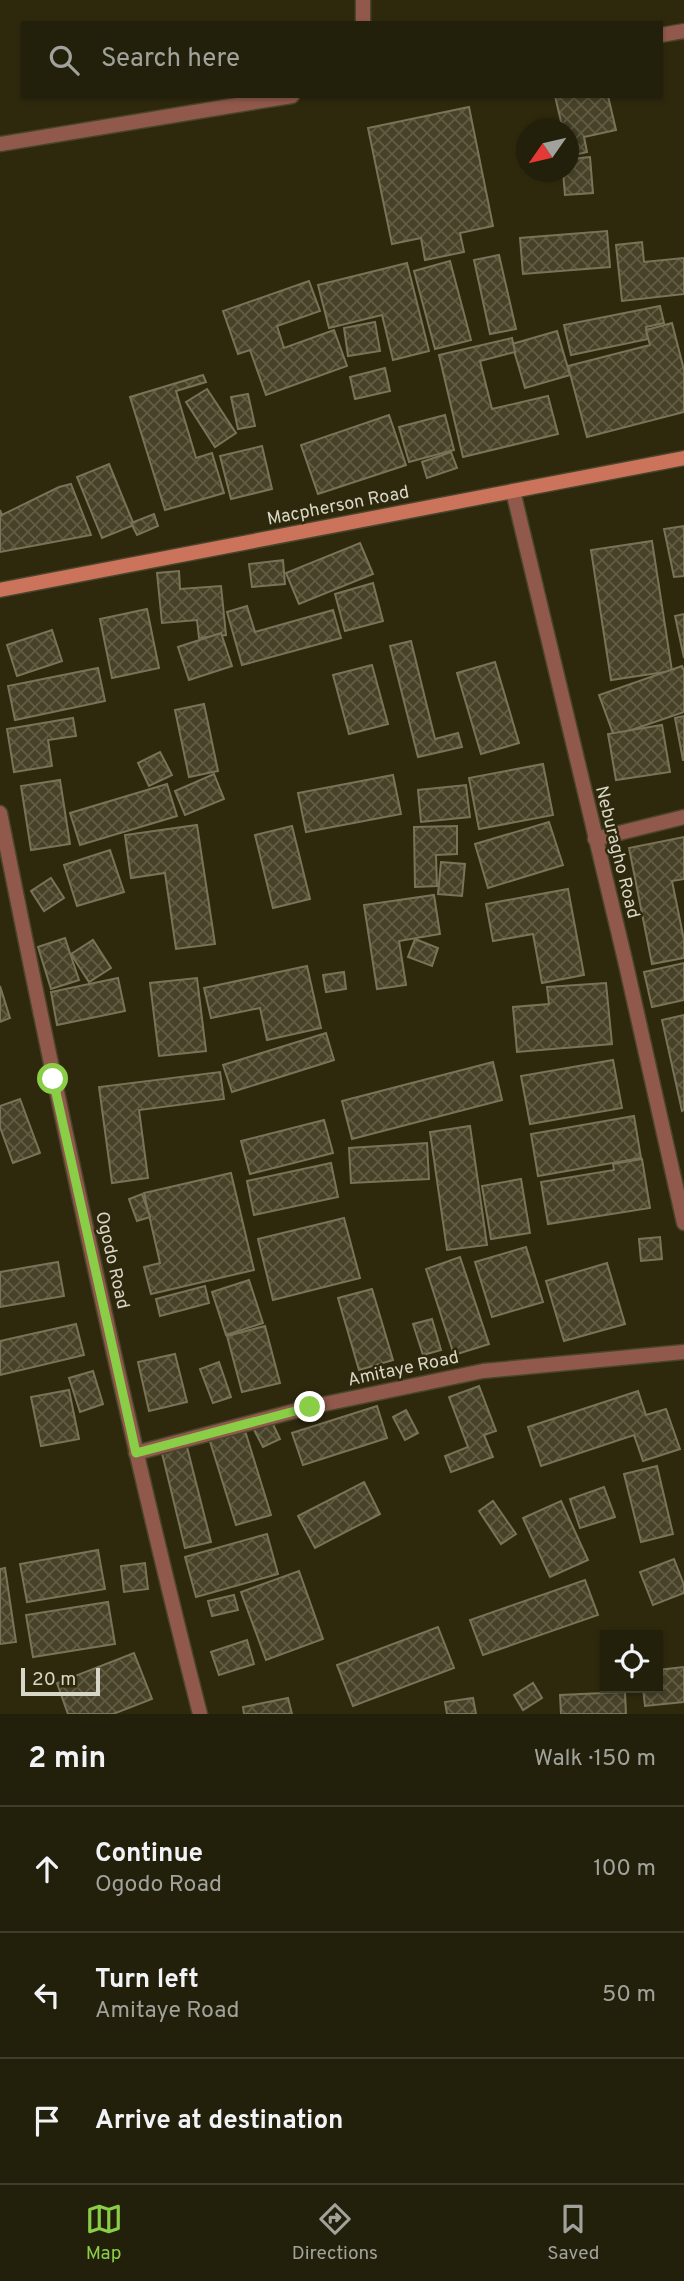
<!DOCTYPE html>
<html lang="en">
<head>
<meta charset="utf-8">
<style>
	body { margin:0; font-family:Overpass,sans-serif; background:#2e2c18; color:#f1f3f6 }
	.controls { position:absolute; right:21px; bottom:21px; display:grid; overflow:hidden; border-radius:0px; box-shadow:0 2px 5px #0004 }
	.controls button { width:63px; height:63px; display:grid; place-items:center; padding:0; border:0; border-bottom:2px solid #3f3d2b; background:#221f0a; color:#f1f3f6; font:35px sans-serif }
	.compass { position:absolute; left:516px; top:119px; width:63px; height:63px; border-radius:50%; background:#221f0a; box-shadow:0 2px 5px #0004; rotate:236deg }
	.scale { position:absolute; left:21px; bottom:18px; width:79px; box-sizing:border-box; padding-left:7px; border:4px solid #d8d6c6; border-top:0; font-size:19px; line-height:24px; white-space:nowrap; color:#d8d6c6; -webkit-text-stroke:5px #2e290d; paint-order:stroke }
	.stop { position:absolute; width:21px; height:21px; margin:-16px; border:5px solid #8ace48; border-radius:50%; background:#fff }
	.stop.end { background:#8ace48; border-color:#fff; box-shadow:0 2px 7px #0008 }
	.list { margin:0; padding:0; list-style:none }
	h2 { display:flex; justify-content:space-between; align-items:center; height:91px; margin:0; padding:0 28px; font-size:30px }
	h2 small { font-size:23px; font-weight:400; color:#a2a29c }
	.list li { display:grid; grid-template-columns:46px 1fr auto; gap:21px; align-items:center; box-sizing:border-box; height:126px; padding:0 28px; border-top:2px solid #3f3d2b }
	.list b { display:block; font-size:26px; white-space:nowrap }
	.list p { margin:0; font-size:23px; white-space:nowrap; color:#a2a29c }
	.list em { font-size:23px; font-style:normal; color:#a2a29c }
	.icon { flex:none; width:38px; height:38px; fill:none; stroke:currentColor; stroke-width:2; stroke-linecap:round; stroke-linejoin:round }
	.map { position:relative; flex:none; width:684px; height:1714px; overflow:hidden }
	.search { position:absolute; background:#221f0a; box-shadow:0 2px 5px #0004; left:21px; right:21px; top:21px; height:77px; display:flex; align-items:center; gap:18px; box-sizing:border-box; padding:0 24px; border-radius:0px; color:#a2a29c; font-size:26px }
	.sheet { height:469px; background:#221f0a }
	nav { display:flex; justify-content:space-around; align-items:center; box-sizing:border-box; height:98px; border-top:2px solid #3f3d2b; background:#221f0a; font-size:19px; color:#a2a29c }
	nav a { display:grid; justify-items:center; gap:4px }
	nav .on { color:#8ace48 }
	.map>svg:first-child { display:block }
	.building { fill:url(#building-cross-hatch); stroke:#797457; stroke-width:2 }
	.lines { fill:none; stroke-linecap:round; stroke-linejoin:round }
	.lane-casing { stroke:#49452b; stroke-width:17 }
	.street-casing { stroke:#49452b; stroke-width:17 }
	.secondary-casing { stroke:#49452b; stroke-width:17 }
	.lane { stroke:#91594b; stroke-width:14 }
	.street { stroke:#91594b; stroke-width:14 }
	.secondary { stroke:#cc735c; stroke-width:14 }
	.route { stroke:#8ace48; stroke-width:9 }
	.labels { text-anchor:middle; stroke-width:5; stroke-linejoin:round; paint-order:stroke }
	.street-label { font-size:18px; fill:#d8d6c6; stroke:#2e290d }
</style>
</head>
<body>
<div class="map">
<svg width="684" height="1714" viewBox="0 0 684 1714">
	<defs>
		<pattern id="building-cross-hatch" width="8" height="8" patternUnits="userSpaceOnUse" patternTransform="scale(1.75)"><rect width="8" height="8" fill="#474227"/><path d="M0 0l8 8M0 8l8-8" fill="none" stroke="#615d45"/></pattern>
	</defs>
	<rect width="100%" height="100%" fill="#2e290d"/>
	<g class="building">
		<path d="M555,96h53l8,34 -32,7 3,15 -17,4 -2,-26h-5z"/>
		<path d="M469,107l24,119 -33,7 4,19 -39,8 -4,-22 -29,6 -24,-116z"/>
		<path d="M590,157l3,36 -28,2 -2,-23h5v-13z"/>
		<path d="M607,231l3,36 -87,7 -3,-36z"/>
		<path d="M642,242l2,20 40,-4v36l-62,7 -6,-56z"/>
		<path d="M499,255l17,74 -26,5 -16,-74z"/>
		<path d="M450,261l21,79 -36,9 -21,-78z"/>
		<path d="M407,263l22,88 -36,9 -11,-45 -53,13 -11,-43z"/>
		<path d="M309,281l11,30 -43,15 7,22 50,-18 13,36 -81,29 -16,-45 -12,4 -15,-43z"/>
		<path d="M660,306l4,17 -18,4 2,12 -77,16 -7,-30z"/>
		<path d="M375,322l5,29 -32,5 -4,-28z"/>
		<path d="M672,323l12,47v42l-97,25 -19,-71 82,-21 -4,-15z"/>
		<path d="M557,331l13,44 -45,13 -13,-44z"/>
		<path d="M512,338l3,14 -35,9 12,48 56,-13 10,38 -95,23 -24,-102z"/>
		<path d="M385,368l5,23 -35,8 -5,-22z"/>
		<path d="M203,375l3,7 -30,9 20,67 16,-5 12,40 -59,17 -35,-113z"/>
		<path d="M207,389l29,44 -21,14 -29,-45z"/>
		<path d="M248,394l7,32 -17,3 -7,-32z"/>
		<path d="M389,415l17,50 -88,29 -17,-49z"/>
		<path d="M445,415l9,35 -45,12 -10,-35z"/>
		<path d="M262,446l10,43 -41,10 -11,-43z"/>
		<path d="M451,452l6,16 -30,10 -5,-16z"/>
		<path d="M109,464l25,61 -32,13 -25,-61z"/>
		<path d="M71,484l20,51 -91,17v-42l2,5 57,-28z"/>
		<path d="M154,514l4,12 -21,9 -6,-12z"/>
		<path d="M684,526v50l-10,1 -10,-48z"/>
		<path d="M652,541l20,130 -61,9 -20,-130z"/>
		<path d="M360,543l13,31 -74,30 -13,-31z"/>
		<path d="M283,560l2,24 -33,3 -3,-23z"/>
		<path d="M179,571l1,18 41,-3 5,49 -27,3 -2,-18 -35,3 -5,-50z"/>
		<path d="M373,583l10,38 -38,10 -10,-37z"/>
		<path d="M247,606l8,26 78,-22 8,28 -99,27 -15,-53z"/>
		<path d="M147,609l12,59 -47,10 -12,-59z"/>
		<path d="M684,614v44l-9,-42z"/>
		<path d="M52,630l10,31 -45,15 -10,-31z"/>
		<path d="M221,633l11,33 -43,14 -11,-33z"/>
		<path d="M411,641l24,98 23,-6 4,14 -44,10 -28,-111z"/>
		<path d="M495,662l24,81 -38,11 -24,-81z"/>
		<path d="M372,665l16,59 -39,10 -16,-59z"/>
		<path d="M682,666l2,5v41l-70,24 -15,-41z"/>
		<path d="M98,668l7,33 -90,19 -7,-34z"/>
		<path d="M204,704l14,67 -29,6 -14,-67z"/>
		<path d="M684,716v44h-1l-8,-42z"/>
		<path d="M73,718l3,18 -28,4 4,26 -38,6 -7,-43z"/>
		<path d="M662,725l8,47 -54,8 -8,-46z"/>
		<path d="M160,752l12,23 -23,11 -11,-23z"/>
		<path d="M543,764l10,51 -74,14 -10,-51z"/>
		<path d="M214,774l10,25 -39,16 -10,-24z"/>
		<path d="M393,775l8,39 -95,18 -8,-39z"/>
		<path d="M60,780l10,64 -39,6 -10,-64z"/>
		<path d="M167,784l10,32 -97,29 -10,-32z"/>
		<path d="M466,785l4,32 -49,5 -3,-32z"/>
		<path d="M549,822l14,43 -75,23 -13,-44z"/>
		<path d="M197,825l18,119 -39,5 -11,-76 -34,5 -6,-43z"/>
		<path d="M292,826l18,73 -37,9 -18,-73z"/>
		<path d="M457,826v28l-21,1 1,31 -22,1 -1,-60z"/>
		<path d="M684,837v42l-12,2 12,59v18l-32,6 -23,-116z"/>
		<path d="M110,850l14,42 -47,14 -13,-41z"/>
		<path d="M441,862l24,2 -3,32 -24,-2z"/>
		<path d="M51,878l13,20 -20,13 -13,-20z"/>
		<path d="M568,889l16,86 -42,8 -9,-49 -40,7 -7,-37z"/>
		<path d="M434,895l6,39 -41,7 7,44 -29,4 -13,-84z"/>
		<path d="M65,938l14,42 -28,9 -13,-42z"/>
		<path d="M415,939l23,9 -6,18 -24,-9z"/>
		<path d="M93,940l18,28 -22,14 -18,-28z"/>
		<path d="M684,963v37l-32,7 -8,-35z"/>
		<path d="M307,966l14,62 -54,12 -7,-32 -49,10 -7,-30z"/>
		<path d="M344,972l2,17 -20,3 -3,-17z"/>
		<path d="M118,978l7,33 -68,14 -6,-33z"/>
		<path d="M197,978l9,73 -47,5 -9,-73z"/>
		<path d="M606,983l6,61 -95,8 -4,-45 36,-3 -2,-17z"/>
		<path d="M0,986l10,32 -10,4z"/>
		<path d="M684,1015v95l-2,1 -20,-91z"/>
		<path d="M326,1033l8,27 -102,32 -9,-27z"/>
		<path d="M613,1060l9,48 -92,16 -9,-48z"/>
		<path d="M493,1062l9,38 -150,39 -10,-38z"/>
		<path d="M220,1072l4,27 -85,11 9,68 -36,5 -13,-96z"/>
		<path d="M20,1099l20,54 -27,10 -13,-36v-21z"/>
		<path d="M634,1116l7,42 -103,18 -7,-42z"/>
		<path d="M324,1120l9,33 -83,21 -9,-33z"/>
		<path d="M470,1126l17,119 -40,5 -17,-118z"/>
		<path d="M427,1143l2,36 -78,4 -2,-35z"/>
		<path d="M642,1159l8,49 -102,16 -7,-42 73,-12 -1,-6z"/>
		<path d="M331,1163l7,34 -84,18 -7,-34z"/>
		<path d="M231,1173l23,97 -103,24 -7,-27 16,-4 -16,-70z"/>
		<path d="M521,1179l9,54 -39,6 -9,-53z"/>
		<path d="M142,1194l8,23 -13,4 -8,-22z"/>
		<path d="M344,1218l16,60 -87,22 -15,-61z"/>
		<path d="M660,1237l2,22 -21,2 -2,-22z"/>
		<path d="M526,1247l17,55 -51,15 -17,-55z"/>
		<path d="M460,1257l29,87 -35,11 -28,-86z"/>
		<path d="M58,1262l6,34 -64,11v-35z"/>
		<path d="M607,1263l18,61 -61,17 -18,-60z"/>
		<path d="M249,1280l14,43 -37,12 -14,-43z"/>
		<path d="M205,1286l4,17 -49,13 -4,-17z"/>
		<path d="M372,1289l21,71 -34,10 -21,-72z"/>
		<path d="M432,1319l9,31 -18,5 -10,-31z"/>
		<path d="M76,1324l8,31 -84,20v-34z"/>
		<path d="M265,1326l15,57 -38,9 -15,-56z"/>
		<path d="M175,1354l12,48 -38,9 -11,-49z"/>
		<path d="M219,1362l12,35 -18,6 -13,-34z"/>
		<path d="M93,1371l10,33 -23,8 -11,-34z"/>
		<path d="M479,1386l17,45 -12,4 9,22 -42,15 -6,-16 23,-9 -19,-50z"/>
		<path d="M69,1390l10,49 -38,7 -10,-49z"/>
		<path d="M638,1391l8,24 20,-6 14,40 -37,12 -9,-26 -93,31 -13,-39z"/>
		<path d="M377,1406l10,32 -84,27 -11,-32z"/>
		<path d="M406,1410l12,23 -13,7 -12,-23z"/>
		<path d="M269,1416l11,23 -17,8 -12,-23z"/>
		<path d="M242,1421l29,94 -35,10 -29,-93z"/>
		<path d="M186,1443l25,99 -26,6 -24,-99z"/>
		<path d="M657,1466l16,68 -32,8 -17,-68z"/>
		<path d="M364,1482l16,32 -65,34 -17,-32z"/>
		<path d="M604,1487l11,30 -35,11 -10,-29z"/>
		<path d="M493,1501l23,33 -15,10 -22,-33z"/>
		<path d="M561,1501l27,59 -38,17 -27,-59z"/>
		<path d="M267,1534l11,40 -82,23 -11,-40z"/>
		<path d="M98,1550l7,39 -78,13 -7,-38z"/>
		<path d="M674,1559l10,26v8l-31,12 -13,-33z"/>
		<path d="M145,1563l3,26 -24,3 -3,-26z"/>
		<path d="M5,1568l11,74 -16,2v-75z"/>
		<path d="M299,1571l24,68 -57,21 -25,-68z"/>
		<path d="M585,1580l13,35 -115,40 -13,-35z"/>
		<path d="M234,1595l4,15 -26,6 -4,-15z"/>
		<path d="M108,1602l7,42 -82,13 -7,-42z"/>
		<path d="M438,1627l16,41 -101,38 -16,-41z"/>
		<path d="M247,1640l7,24 -35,11 -8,-23z"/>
		<path d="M134,1653l18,46 -39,15h-45l-11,-31z"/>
		<path d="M684,1667v35l-39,4 -2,-18h15v-18z"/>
		<path d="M533,1683l9,15 -19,12 -9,-15z"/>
		<path d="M625,1692l1,22h-65l-1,-19z"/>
		<path d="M288,1698l4,16h-48l-1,-7z"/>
		<path d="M473,1698l3,16h-29l-2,-12z"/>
	</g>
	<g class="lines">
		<g class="lane-casing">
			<path id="lane" d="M363,0v23"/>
		</g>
		<g class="street-casing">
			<g id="street">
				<path d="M661,35l23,-4"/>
				<path d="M0,144l292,-48"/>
				<path d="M513,491l112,469 59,263"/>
				<path d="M0,813c60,302 124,603 200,901"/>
				<path d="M595,839l89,-22"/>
				<path d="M136,1453l174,-46 173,-36 201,-19"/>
			</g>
		</g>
		<g class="secondary-casing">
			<path id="secondary" d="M0,590l684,-132"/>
		</g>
		<use href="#lane" class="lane"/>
		<use href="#street" class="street"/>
		<use href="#secondary" class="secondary"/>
	</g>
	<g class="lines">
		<path class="route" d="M53,1079l83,374 174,-46"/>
	</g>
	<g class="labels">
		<g class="street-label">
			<text transform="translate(338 505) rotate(-11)" y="6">Macpherson Road</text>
			<text transform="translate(618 852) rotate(76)" y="6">Neburagho Road</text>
			<text transform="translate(113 1260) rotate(77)" y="6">Ogodo Road</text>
			<text transform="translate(403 1368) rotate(-12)" y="6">Amitaye Road</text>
		</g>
	</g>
</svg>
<div class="controls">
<button><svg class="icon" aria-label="locate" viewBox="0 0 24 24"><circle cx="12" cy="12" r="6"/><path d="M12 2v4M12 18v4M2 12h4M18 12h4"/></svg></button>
</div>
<svg class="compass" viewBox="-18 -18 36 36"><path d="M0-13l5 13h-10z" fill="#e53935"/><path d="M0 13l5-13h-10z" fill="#a2a29c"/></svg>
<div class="scale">20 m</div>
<div class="stop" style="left:53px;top:1079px"></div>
<div class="stop end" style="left:310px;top:1407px"></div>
<div class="search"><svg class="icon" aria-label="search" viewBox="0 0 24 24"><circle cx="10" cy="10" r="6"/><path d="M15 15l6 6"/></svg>Search here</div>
</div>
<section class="sheet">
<h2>2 min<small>Walk · 150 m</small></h2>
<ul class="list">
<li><svg class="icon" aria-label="ahead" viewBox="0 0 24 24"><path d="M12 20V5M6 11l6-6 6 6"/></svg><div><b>Continue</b><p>Ogodo Road</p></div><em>100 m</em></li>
<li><svg class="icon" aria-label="left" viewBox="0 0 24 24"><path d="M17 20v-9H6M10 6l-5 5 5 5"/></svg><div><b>Turn left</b><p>Amitaye Road</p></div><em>50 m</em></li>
<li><svg class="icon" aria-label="arrive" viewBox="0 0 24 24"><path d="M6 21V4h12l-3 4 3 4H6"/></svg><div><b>Arrive at destination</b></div></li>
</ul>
</section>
<nav>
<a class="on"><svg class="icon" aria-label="map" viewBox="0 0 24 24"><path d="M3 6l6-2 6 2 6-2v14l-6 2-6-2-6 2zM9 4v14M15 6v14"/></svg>Map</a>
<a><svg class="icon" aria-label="directions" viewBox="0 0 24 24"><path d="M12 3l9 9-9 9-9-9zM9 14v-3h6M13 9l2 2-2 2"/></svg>Directions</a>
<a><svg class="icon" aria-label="saved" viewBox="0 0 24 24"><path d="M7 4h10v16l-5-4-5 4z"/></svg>Saved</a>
</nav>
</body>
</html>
